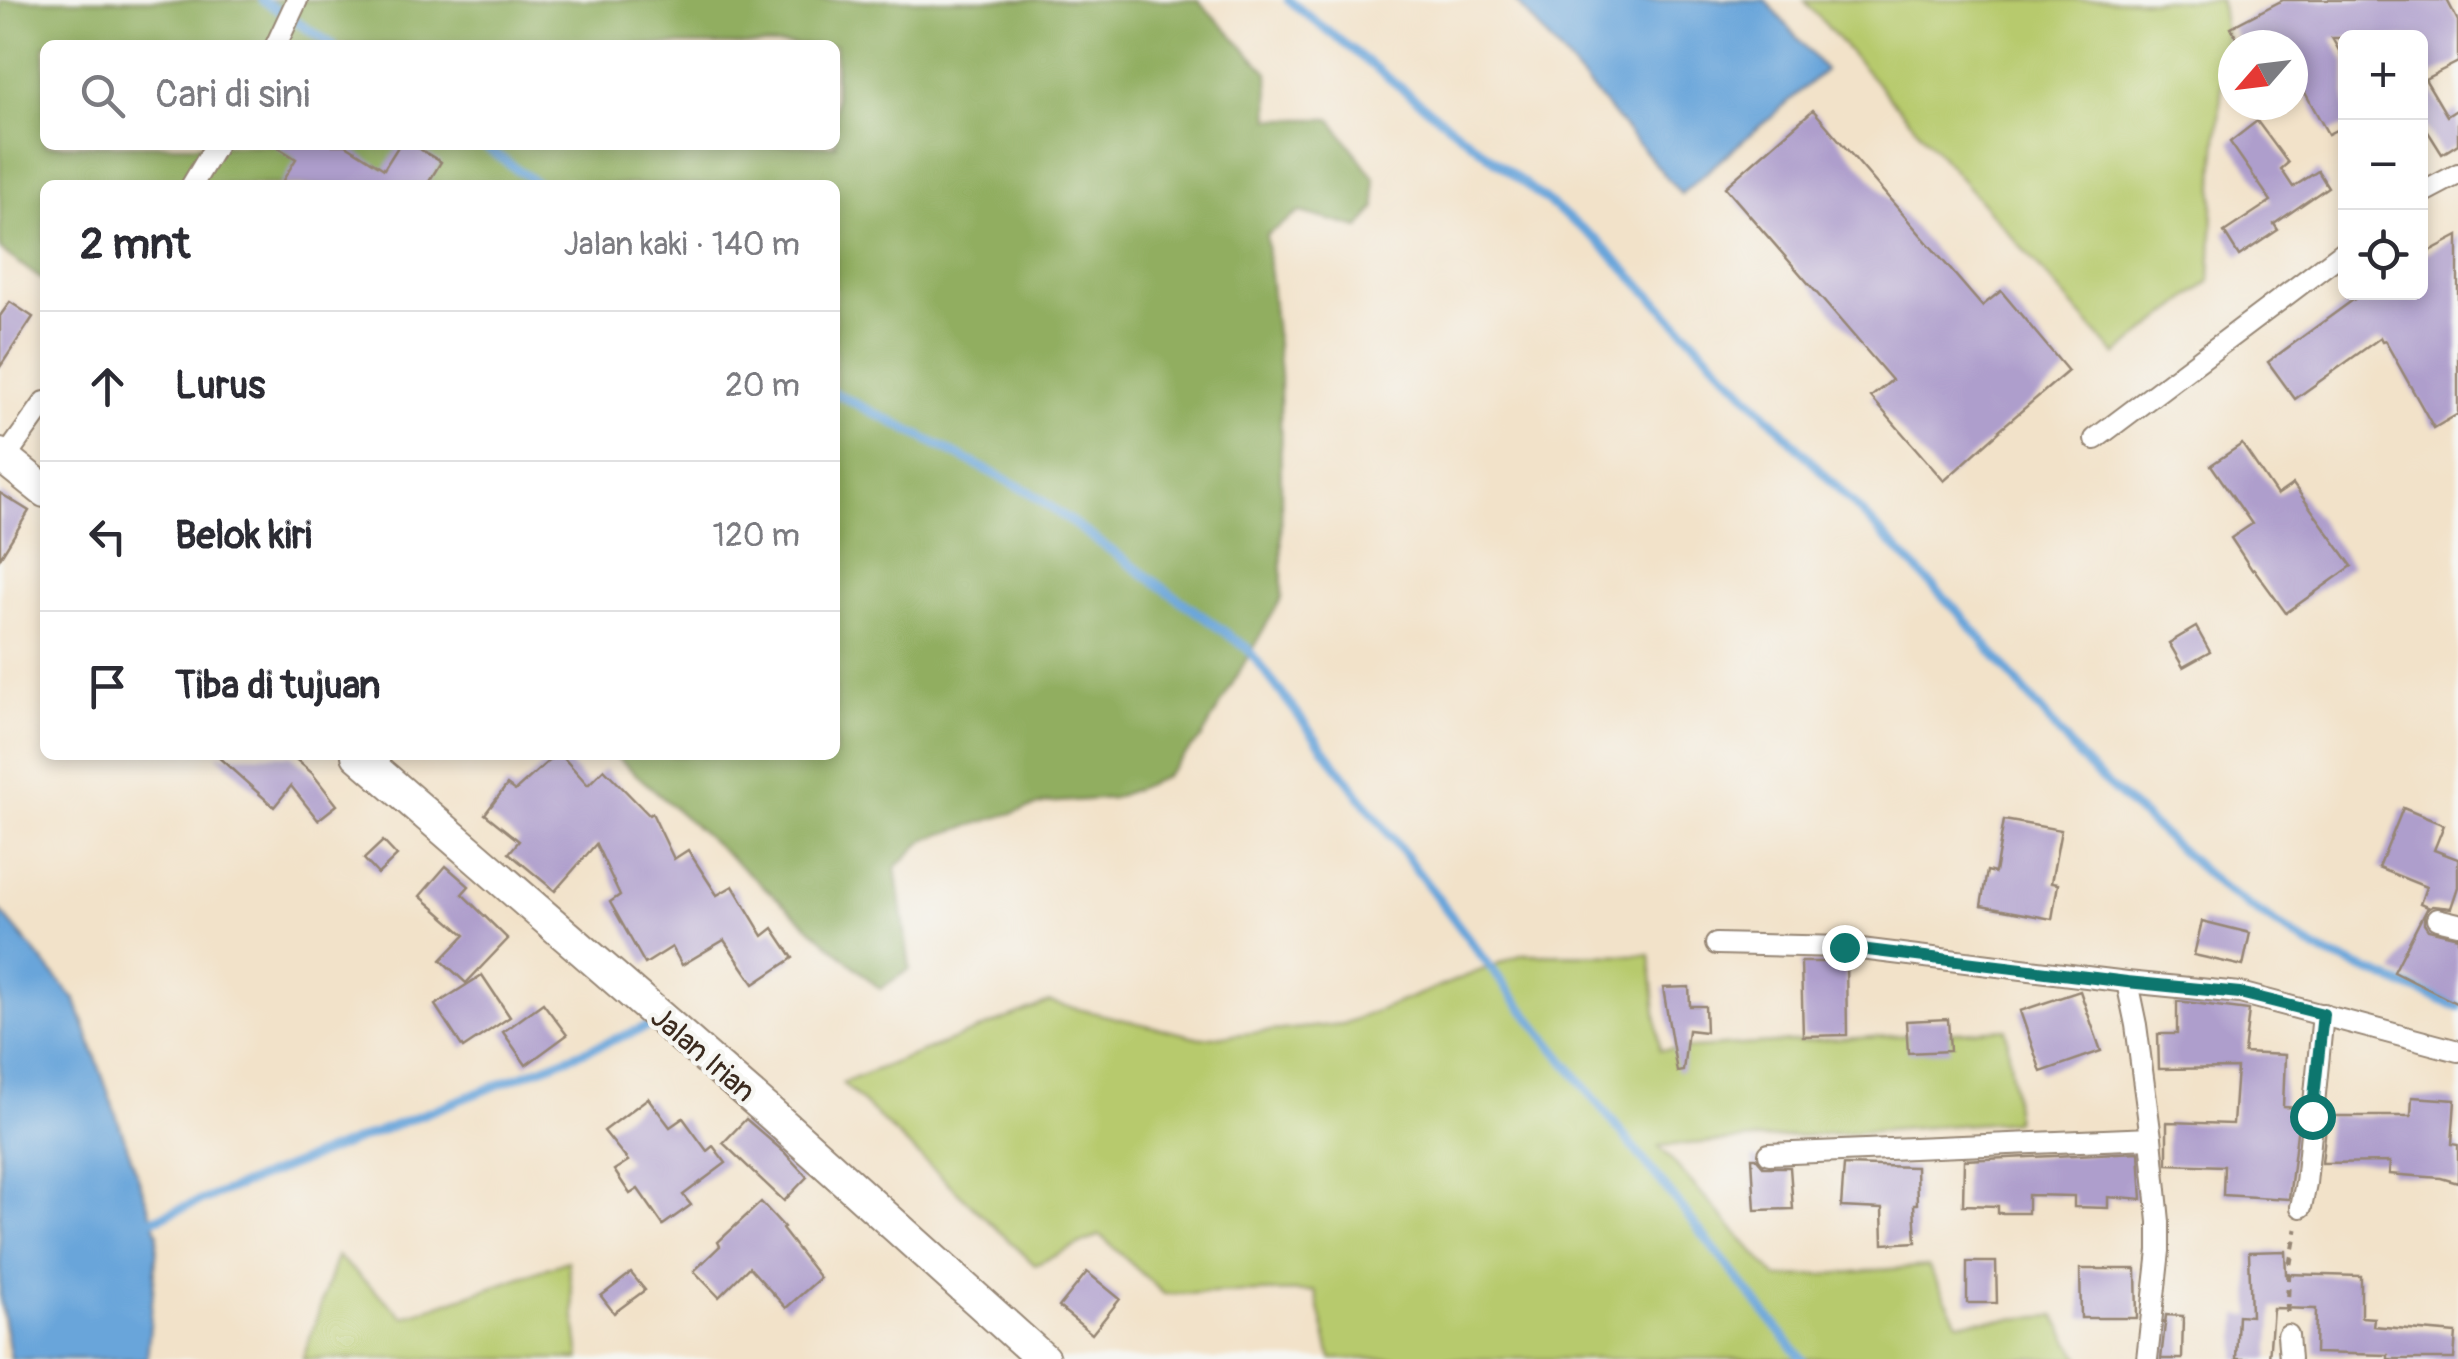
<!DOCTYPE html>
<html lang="id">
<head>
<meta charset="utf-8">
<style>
	body { margin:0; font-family:Pangolin,sans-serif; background:#f2f2f3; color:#2b2b33 }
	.controls { position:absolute; right:30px; top:30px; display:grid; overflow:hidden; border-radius:15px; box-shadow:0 5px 15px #0003 }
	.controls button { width:90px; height:90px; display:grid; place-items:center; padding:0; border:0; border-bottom:2px solid #e1e1e2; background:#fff; color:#2b2b33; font:50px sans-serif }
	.compass { position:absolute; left:2218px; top:30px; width:90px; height:90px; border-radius:50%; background:#fff; box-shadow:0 5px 15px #0003; rotate:242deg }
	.stop { position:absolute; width:30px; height:30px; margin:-22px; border:8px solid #0f766e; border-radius:50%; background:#fff }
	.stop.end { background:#0f766e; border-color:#fff; box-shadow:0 2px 10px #0008 }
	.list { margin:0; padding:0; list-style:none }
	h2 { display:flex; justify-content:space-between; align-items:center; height:130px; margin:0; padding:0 40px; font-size:42px }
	h2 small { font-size:32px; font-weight:400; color:#7c7c81 }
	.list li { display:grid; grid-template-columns:65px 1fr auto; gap:30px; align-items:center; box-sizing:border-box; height:150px; padding:0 40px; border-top:2px solid #e1e1e2 }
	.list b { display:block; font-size:38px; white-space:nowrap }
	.list em { font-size:32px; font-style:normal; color:#7c7c81 }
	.icon { flex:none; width:55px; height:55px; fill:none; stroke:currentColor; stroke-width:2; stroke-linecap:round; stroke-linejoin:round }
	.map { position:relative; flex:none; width:2458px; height:1359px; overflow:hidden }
	.search { position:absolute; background:#fff; box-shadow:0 5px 15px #0003; left:40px; top:40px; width:800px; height:110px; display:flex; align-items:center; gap:25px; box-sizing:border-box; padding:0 35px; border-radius:15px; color:#7c7c81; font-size:38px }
	.panel { position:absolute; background:#fff; box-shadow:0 5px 15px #0003; left:40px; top:180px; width:800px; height:580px; border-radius:15px }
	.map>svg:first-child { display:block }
	.green { fill:#b7ca6d; stroke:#797a46; stroke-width:2.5 }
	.forest { fill:#91ae60; stroke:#666c3f; stroke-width:2.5; fill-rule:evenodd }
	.water { fill:#69a5da; stroke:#52687c; stroke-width:2.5 }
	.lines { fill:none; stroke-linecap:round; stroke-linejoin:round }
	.stream { stroke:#69a5da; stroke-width:9 }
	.building { fill:#ae9ecc }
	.minor-casing { stroke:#968674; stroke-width:24 }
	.primary-casing { stroke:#968674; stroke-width:36 }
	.path { stroke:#968674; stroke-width:5; stroke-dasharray:8 8; stroke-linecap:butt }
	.minor { stroke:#fff; stroke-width:20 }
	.primary { stroke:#fff; stroke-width:32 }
	.route { stroke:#0f766e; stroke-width:12 }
	.labels { text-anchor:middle; stroke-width:9; stroke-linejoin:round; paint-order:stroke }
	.street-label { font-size:30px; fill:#3b2a1e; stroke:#f6f6f2 }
</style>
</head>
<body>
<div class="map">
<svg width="2458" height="1359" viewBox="0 0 2458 1359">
	<rect width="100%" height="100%" fill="#f6f6f2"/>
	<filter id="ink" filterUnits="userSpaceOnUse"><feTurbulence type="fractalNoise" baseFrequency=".01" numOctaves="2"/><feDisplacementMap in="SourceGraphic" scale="20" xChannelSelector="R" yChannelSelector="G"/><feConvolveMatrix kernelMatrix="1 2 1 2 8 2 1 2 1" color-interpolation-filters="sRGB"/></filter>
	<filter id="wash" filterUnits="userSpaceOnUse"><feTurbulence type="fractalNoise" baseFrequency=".0048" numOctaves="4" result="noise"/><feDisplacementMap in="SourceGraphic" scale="40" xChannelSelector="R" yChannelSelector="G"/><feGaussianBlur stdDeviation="2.25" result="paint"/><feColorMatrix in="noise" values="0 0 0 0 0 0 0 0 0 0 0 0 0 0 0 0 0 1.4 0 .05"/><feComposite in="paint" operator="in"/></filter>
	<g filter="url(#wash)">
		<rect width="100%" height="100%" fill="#f2e2c9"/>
		<g class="green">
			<path d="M1804,0h416l6,38 -11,124 -5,119 -94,74z"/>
			<path d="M1523,954l127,1 10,95 346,-21 8,64 1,28 -356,25 118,132 151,-12 30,56 97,-6 25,43h-749l-16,-68 -151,3 -64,-59 -65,30 -193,-182 207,-81 152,36 142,-14z"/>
			<path d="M337,1256l67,61 164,-56 12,98h-277z"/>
		</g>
		<path class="forest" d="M0,0h1198l70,73 2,46h61l43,59 2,29 -16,21 -60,-16 -34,23 14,139 2,223 -80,140 -39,41 -50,20 -67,5 -120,36 -30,28 14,102 -30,20 -266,-234h221v-570h-790v97l-45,-33zM45,45h790v100h-790z"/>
		<g class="water">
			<path d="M1515,0h250l60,70 -144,124z"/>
			<path d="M0,910l76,91 82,233 -11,125h-136l-11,-61z"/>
		</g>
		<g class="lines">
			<g class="stream">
				<path d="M262,0l71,45"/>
				<path d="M1288,0l309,240 366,377 123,148 136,123 94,62 142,57"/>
				<path d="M483,145l56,40"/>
				<path d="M835,393l193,98 219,157 267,350 288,361"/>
				<path d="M144,1223l510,-199"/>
			</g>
		</g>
		<g id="blocks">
			<g class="building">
				<path d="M2283,0h164l11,21v41l-33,17 22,37 11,-7v35l-16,10 -22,-35v-81h-88l14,25v62l-18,9 -35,-63v-26h-52l-10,-18z"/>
				<path d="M1813,110l169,196 19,-15 67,80 -69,59 1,1 -56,50 -73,-84 21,-17 -167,-193z"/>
				<path d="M2257,121l31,42 -7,6 12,18 25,-16 10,16 -54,37 4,6 -39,26 -15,-24 47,-31 -41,-59z"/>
				<path d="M274,145h72l38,24 15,-24h14l28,17 -14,23h-147l16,-26z"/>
				<path d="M2458,236v178l-24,14 -49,-87 -3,1 -2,-4 -85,61 -27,-37 96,-70h56v-36z"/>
				<path d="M10,302l23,15 -33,50v-51z"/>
				<path d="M2242,444l35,51 16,-11 59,82 -66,47 -32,-44 -2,1 -21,-32 21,-14 -41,-59z"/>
				<path d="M0,493l29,18 -29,47z"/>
				<path d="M2196,627l14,25 -27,15 -14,-24z"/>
				<path d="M216,755h75l21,18 25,32 -19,15 -27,-34 -17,21z"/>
				<path d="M555,755h6l27,30 16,-16 45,46 3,-2 22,46 14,-9 29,45 16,-9 30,50 10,-8 20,30 -39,26 -30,-44 -42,25 -10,-18 -27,17 -35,-62 10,-7 -24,-51 -41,47 -46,-38 10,-12 -34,-27 22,-29 8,6z"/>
				<path d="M2403,808l41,17 -10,25 24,9v28l-7,21 -19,-2 -6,4 -2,7v7l4,6 30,7v67l-64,-32 33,-65 -7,-3 6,-17 -47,-19z"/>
				<path d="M2004,820l57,10 -10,53 7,1 -6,35 -71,-13 6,-35 8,2z"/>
				<path d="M383,841l14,15 -19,18 -14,-15z"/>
				<path d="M446,866l23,20 -7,8 46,45 -42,44 -25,-23 24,-25 -45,-39z"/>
				<path d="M2202,921l48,12 -7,33 -49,-11z"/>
				<path d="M1801,962h45l1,73 -44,1z"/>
				<path d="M482,975l28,42 -47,31 -28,-43z"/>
				<path d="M1689,987l1,19h15l1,26 -18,-2 -5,41 -6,1 -14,-84z"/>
				<path d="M2080,991l21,60 -60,21 -21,-61z"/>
				<path d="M2177,1001l72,9 -5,43 41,2 -2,52 17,1 -11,91 -66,-4 1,-29 -57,-2v-42l66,2 4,-56 -78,1 -1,-35h19z"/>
				<path d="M543,1003l24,32 -41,30 -23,-33z"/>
				<path d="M1948,1019l2,32 -42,2 -2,-32z"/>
				<path d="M2412,1097l43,3 -3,44 6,1v38l-17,-5 -52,-4 1,-12 -68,1 5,-47h84z"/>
				<path d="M648,1098l22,29 13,-9 24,33 6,-5 13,17 -43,32 8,10 -28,20 -25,-36 -8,5 -16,-24 14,-9 -24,-30z"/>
				<path d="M746,1119l38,33 23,25 -23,24 -61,-58z"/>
				<path d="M2139,1152l3,48 -34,-3v11l-34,-1v-11l-46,-1v18h-30v-7l-35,-1 1,-45z"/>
				<path d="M1752,1158h4l8,9h26l3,42 -38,1z"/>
				<path d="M1844,1165l72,2 1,37h-3l2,38 -33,2 -1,-35 -41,-2z"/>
				<path d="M761,1202l23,25 -2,2 38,49 -34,30 -37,-41 -30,30 -25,-26 26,-25 -2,-4z"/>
				<path d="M2285,1251l1,23 75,2v41l13,1 -1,8 83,7 -2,26h-66v-4l-73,-2 1,-44 -43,-1 -4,51h-33l2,-44 13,1 -2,-64z"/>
				<path d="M1967,1262h29l1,41h-30z"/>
				<path d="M2080,1269h56l1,49h-56z"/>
				<path d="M1087,1272l33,27 -28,35 -33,-27z"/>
				<path d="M631,1273l14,17 -31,23 -13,-17z"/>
				<path d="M2166,1315l17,1 -1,43h-21z"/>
			</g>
		</g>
	</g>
	<g filter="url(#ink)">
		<use href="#blocks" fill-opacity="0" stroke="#968674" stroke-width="2.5"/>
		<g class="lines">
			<g class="minor-casing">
				<g id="minor">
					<path d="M276,45l21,-45"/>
					<path d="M192,185l24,-40"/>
					<path d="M2420,194l38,-20"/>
					<path d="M2095,439l251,-189"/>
					<path d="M5,458l40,-56"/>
					<path d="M2437,919l21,5"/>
					<path d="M1716,944l129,3 282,35 113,11 218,58"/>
					<path d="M1769,1154l382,-16 -15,-113 -9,-43"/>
					<path d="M2301,1207l5,-24 17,-169"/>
					<path d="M2288,1335l2,24"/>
					<path d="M2147,1359l12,-108v-29l-8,-84"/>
				</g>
			</g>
			<g class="primary-casing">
				<g id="primary">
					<path d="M0,455l45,36"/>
					<path d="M358,755l410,356 275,248"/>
				</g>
			</g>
			<path class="path" d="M2287,1312l2,-43 7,-40"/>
			<use href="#minor" class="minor"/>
			<use href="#primary" class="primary"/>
		</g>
	</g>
	<g class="lines" filter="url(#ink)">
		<path class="route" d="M1844,947l283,35 113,11 83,21 -11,102"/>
	</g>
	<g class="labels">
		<g class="street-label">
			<text transform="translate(703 1054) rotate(41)" y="10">Jalan Irian</text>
		</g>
	</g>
</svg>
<div class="controls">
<button>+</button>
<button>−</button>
<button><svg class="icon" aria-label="locate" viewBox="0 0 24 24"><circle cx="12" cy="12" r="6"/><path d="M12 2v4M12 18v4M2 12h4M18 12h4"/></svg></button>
</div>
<svg class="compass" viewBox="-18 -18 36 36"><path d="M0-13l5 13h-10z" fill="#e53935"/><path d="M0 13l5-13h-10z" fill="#7c7c81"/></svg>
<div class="stop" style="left:2312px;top:1116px"></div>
<div class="stop end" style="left:1844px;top:947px"></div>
<div class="search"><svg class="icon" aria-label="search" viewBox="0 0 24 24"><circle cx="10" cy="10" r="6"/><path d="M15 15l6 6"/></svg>Cari di sini</div>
<section class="panel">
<h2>2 mnt<small>Jalan kaki · 140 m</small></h2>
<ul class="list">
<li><svg class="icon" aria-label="ahead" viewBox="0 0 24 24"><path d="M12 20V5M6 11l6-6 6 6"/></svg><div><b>Lurus</b></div><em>20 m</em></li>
<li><svg class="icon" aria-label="left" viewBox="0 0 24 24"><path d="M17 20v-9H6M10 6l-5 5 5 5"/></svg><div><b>Belok kiri</b></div><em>120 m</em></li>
<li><svg class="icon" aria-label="arrive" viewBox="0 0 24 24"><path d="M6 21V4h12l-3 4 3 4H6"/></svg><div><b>Tiba di tujuan</b></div></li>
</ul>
</section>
</div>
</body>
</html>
